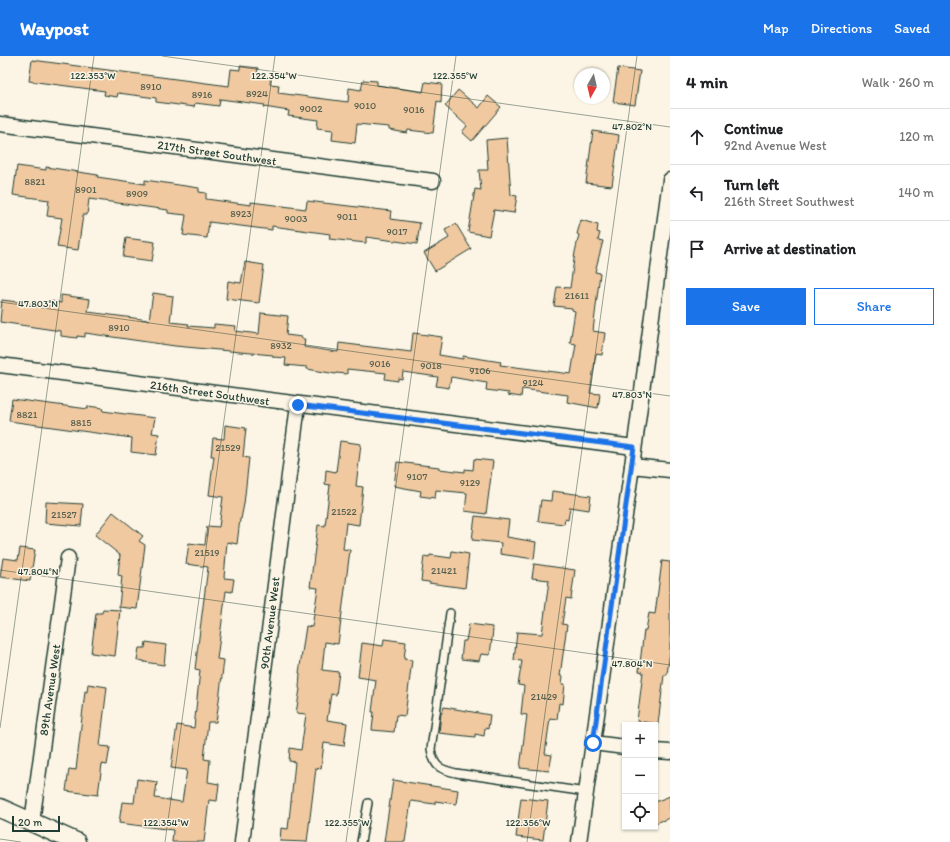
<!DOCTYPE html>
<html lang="en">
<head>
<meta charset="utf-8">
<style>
	body { margin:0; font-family:Itim,sans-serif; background:#f6f6f6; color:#202124 }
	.controls { position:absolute; right:12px; bottom:12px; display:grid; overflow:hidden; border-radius:0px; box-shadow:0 1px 3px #0004 }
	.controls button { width:36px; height:36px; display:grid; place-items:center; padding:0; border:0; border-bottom:1px solid #e0e0e0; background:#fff; color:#202124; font:20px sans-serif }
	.compass { position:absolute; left:574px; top:12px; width:36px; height:36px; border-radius:50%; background:#fff; box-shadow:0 1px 3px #0004; rotate:188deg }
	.scale { position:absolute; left:12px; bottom:10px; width:48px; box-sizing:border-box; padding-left:4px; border:2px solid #1f3d34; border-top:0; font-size:11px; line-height:14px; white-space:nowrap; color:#1f3d34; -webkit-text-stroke:3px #fcf5e5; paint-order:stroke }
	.stop { position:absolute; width:12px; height:12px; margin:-9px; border:3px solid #1a73e8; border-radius:50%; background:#fff }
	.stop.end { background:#1a73e8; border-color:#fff; box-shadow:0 1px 4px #0008 }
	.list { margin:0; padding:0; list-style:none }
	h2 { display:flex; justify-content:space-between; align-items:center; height:52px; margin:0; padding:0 16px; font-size:17px }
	h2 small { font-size:13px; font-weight:400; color:#757577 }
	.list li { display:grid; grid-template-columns:26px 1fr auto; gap:12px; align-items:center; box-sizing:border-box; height:56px; padding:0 16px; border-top:1px solid #e0e0e0 }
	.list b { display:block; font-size:15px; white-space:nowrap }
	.list p { margin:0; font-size:13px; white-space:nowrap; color:#757577 }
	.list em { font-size:13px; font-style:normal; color:#757577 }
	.actions { display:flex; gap:8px; padding:12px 16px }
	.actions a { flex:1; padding:9px 0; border:1px solid #1a73e8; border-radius:0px; text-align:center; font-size:14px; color:#1a73e8 }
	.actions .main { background:#1a73e8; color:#fff }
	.icon { flex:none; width:22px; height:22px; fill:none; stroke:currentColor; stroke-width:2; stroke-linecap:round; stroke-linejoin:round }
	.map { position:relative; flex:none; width:670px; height:786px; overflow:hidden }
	header { display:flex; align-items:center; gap:24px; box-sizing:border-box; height:56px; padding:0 20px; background:#1a73e8; color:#fff }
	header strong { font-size:19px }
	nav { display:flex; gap:22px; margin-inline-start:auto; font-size:14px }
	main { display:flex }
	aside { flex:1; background:#fff }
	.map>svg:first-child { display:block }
	.building { fill:#f1c9a0; stroke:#1f3d34 }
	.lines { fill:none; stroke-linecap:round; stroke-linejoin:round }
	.service-casing { stroke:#1f3d34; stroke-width:10 }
	.minor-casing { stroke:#1f3d34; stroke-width:17 }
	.tertiary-casing { stroke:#1f3d34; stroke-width:21 }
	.service { stroke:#fcf5e5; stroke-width:7 }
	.minor { stroke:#fcf5e5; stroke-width:14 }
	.tertiary { stroke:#fcf5e5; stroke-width:18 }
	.route { stroke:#1a73e8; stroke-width:5 }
	.ticks { fill:none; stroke:#1f3d34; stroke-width:1; stroke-opacity:0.45 }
	.labels { text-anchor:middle; stroke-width:3; stroke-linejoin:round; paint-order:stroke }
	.number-label { font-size:10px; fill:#54604f }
	.street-label { font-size:12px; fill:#1f3d34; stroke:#fcf5e5 }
	.ticks-label { font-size:10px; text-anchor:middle; fill:#1f3d34; stroke:#fcf5e5; stroke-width:3; stroke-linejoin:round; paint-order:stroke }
</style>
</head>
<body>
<header>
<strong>Waypost</strong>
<nav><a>Map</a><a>Directions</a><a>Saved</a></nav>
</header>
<main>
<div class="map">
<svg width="670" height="786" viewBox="0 0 670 786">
	<rect width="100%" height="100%" fill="#fcf5e5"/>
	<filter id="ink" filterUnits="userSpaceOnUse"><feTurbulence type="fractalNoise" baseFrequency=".025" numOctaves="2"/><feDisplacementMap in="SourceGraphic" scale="8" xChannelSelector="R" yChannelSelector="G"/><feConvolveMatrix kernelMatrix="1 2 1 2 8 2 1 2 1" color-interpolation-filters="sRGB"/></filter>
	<g filter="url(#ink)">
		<g class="building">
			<path d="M32,4l197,26 2,-17 9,1v-4l18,2 -1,7 14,2 -1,7 9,1 -1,8 70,9 1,-14 12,2 2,-10 14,1v4l46,7 2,-10 17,2 -1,19 -4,-2 -4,32 -25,-3 -1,3 -18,-3v-3l-32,-3 -2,19 -23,-3 1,-10 -16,-2 1,-8 -30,-4 1,-5 -25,-4 1,-2 -45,-6 -1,7 -24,-3 -1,4 -38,-5v-4l-38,-5 -1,4 -13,-2 1,-4 -76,-10z"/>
			<path d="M618,12l22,3 -5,34 -22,-3z"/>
			<path d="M458,34l21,18 9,-12 13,11 -29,34 -10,-9 5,-6 -22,-20z"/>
			<path d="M593,75l26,4 -7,51 -26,-3z"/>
			<path d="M507,82l4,57 6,1 -3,17 -20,-3 -5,26 -21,-4 7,-43 6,1 -2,-20h9l-2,-30z"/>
			<path d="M17,110l29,4v-3l52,8 -1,2 48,7v-4l54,8v4l7,1v6l45,6v-3l55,7 1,-8 84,10 -1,8 30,4 -3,21 -51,-7v6l-37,-4 1,-5 -58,-8v4l-63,-8 -2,16 -24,-3 3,-20 -18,-2v-3l-79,-11 -2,16h-4l-5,35 -21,-3 5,-29 -15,-2 2,-16 -36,-5z"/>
			<path d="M581,164l17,5 -1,7 3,1 -2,7 5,1 -8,31 5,1 -7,58 12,2 -3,22 -6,-1 -6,39 10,1 -2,14 -31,-6 1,-7 -46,-6 -1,8 -13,-2 1,-2 -23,-3 1,-7 -19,-3 -17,-3 -2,11 -13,-2 2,-9 -35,-5 -1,7 -4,-1v3l-13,-2 1,-6 -39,-4v5l-11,-1v1l-29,-5v-2l-22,-2 1,-7 -13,-1v-2l-98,-9 -90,-13v4l-8,-1v2l-16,-2v-5l-61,-9 2,-22 48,6 1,-5 10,2v-8l29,4 -2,13 61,8 4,-27 20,3 -3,26 19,2 -1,2 26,2v-4l22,2 -1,5 24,3 2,-21 27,3 -2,19 16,2v2h3l-1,8 34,5 1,-9 72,9 2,-19 29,4 -3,18 24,4v-3l38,6 -1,3 71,9 5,-30 -6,-1 5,-32 -3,-1v-2l-18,-2 3,-19 13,1 5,-36 4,-17 -2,-1z"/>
			<path d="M456,168l15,25 -36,22 -11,-18 25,-15 -4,-8z"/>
			<path d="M126,182l29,4 -3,19 -29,-4z"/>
			<path d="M245,206l19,3 -5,38 -33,-4 2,-18 13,2z"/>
			<path d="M12,343l76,10v-3l14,2 1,3 52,7 -3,15 7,1 -3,21 -25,-3 1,-14 -123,-17z"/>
			<path d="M225,369l21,3 -3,29 6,1 -5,46 -3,15h-1l-3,25 -10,-2 -3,36 10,1 -2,13 -6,-1 -9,68 7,1 -6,48 -2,14h-8l-4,37 6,1 -2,22 11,2 -2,17 -8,-1 -5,42h-32l1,-12 -54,-7 3,-21 12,1 3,-24 20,3 -2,16 27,4 5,-32 -16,-2 6,-43 17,3 6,-58 -5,-1 13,-102 -22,-3 3,-21 16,2 2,-19 12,1 4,-30 -14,-2 5,-39h-3l2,-18 11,1z"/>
			<path d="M340,385l21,3 -5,42 7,1 -4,38 -13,-2 -3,26 7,1 -12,94 -13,-2 -3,28 17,2 -3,23 -5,-1 -4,26 20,3 -3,23 -20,-3 -3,26 -5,-1 -9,74 -27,-1 1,-13 7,1 4,-37 3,-30 -6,-1 1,-13 11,2 5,-36 -10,-1 4,-24 -1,-1 1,-15h-1l7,-47 6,1 6,-39 -8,-1 8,-62 7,1 5,-41 -5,-1 1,-14 10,2z"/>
			<path d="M474,403l19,2 -7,53 -21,-3 2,-18 -31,-3 -1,8 -15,-2 1,-5 -27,-5 3,-24 42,5v2l26,3v-3l8,1z"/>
			<path d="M552,435l39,5 -2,14 -19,-3 -2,13 -3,-1 -1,5 -26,-3 3,-21 10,1z"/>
			<path d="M46,446l37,2 -2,22 -36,-3z"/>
			<path d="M113,456l30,24 -4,5 6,4 -8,64 -18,-2 3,-31 -4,-1 2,-20 -25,-20z"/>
			<path d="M475,460l34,4 -2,17 29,5 -2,17 -34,-5 1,-11 -29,-3z"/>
			<path d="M20,492l15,2 -5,31 -30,-4 3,-19 15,2z"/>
			<path d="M452,495l17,3 -4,34 -36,-5v-1l-8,-1 3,-25 5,1 1,-2 21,3z"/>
			<path d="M662,505l8,1v89l-3,24h-3l-6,49 -21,-3 6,-49 -4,-1 5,-41h2l3,-17 6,1z"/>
			<path d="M534,508l41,6 -4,29 -5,-1 -4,26 5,1 -7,51h3l-1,8h3l-2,20 -4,-1 -2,16 -7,-1 -5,36 7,1 -3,16 -29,-3 7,-53 -6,-1 3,-28 -6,-1 4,-24 -8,-1 3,-28 25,2 7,-54 -17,-2z"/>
			<path d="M103,553l17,1 -5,46 -24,-3 5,-40h6z"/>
			<path d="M469,568l23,3v3h1l-3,25 -9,-1 -2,7 -18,-2 2,-18h3z"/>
			<path d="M384,583l22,3 -2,17 8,1 -7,56 -9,-1 -2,17 -22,-2 2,-18h-2l4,-32 -18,-3 4,-34 21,3z"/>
			<path d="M146,586l20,3 -2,20 -20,-3v-1l-7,-1 2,-12h6z"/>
			<path d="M88,628l19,3 -7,59 10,1 -3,18 -5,-1 -4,31 -32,-4 3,-22 7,1 9,-79 2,1z"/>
			<path d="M444,651l46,8 -2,14 -3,-1 -1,8 -9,-2v3l-36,-4 2,-20h1z"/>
			<path d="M393,724l65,10 -2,14 -21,-3v3l-24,-3 -6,41h-21z"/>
			<path d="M670,740v22l-15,5v-21z"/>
			<path d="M521,742l27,3 -5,39 -27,-3z"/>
		</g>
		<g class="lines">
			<g class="service-casing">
				<g id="service">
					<path d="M450,557l-19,136c3,18 8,20 25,24l130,19"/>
					<path d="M361,786l7,-39"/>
				</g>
			</g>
			<g class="minor-casing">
				<g id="minor">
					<path d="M0,68l433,57"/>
					<path d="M0,309l634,82"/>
					<path d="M632,410l38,4"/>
					<path d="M593,687l32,4"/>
					<path d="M655,695l15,1"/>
					<path d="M32,766l36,-264"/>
					<path d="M242,786l56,-437"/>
					<path d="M579,786l53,-376 38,-286"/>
				</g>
			</g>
			<g class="tertiary-casing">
				<path id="tertiary" d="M0,752l76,34"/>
			</g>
			<use href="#service" class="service"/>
			<use href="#minor" class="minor"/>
			<use href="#tertiary" class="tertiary"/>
		</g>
	</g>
	<g class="lines" filter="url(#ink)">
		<path class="route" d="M298,349l336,42 -41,296"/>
	</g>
	<path class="ticks" d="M162,0l508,71M0,246l670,94M0,514l670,95M0,672l94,-672M0,783l21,3M165,786l110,-786M346,786l110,-786M527,786l110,-786"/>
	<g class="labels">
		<g class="number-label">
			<text x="151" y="34">8910</text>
			<text x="257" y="41">8924</text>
			<text x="202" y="42">8916</text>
			<text x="365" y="53">9010</text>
			<text x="311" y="56">9002</text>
			<text x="414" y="57">9016</text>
			<text x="35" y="129">8821</text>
			<text x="86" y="137">8901</text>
			<text x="137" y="141">8909</text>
			<text x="241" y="161">8923</text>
			<text x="347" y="164">9011</text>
			<text x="296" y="166">9003</text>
			<text x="397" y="179">9017</text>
			<text x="577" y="243">21611</text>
			<text x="119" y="275">8910</text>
			<text x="281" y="293">8932</text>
			<text x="380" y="311">9016</text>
			<text x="431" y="313">9018</text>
			<text x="480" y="318">9106</text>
			<text x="533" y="330">9124</text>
			<text x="27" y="362">8821</text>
			<text x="81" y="370">8815</text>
			<text x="228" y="395">21529</text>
			<text x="417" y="424">9107</text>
			<text x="470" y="430">9129</text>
			<text x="344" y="459">21522</text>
			<text x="64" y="462">21527</text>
			<text x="207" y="500">21519</text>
			<text x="444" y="518">21421</text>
			<text x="544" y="644">21429</text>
		</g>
		<g class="street-label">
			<text transform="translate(217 97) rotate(8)" y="4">217th Street Southwest</text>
			<text transform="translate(210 337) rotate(8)" y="4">216th Street Southwest</text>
			<text transform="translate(270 567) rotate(-83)" y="4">90th Avenue West</text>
			<text transform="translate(50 634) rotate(-82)" y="4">89th Avenue West</text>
		</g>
	</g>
	<g class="ticks-label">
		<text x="93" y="23">122.353°W</text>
		<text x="274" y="23">122.354°W</text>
		<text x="455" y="23">122.355°W</text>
		<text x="632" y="74">47.802°N</text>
		<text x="38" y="251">47.803°N</text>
		<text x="632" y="342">47.803°N</text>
		<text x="38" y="519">47.804°N</text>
		<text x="632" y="611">47.804°N</text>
		<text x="166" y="770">122.354°W</text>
		<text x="347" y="770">122.355°W</text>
		<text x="528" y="770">122.356°W</text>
	</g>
</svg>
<div class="controls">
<button>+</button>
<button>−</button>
<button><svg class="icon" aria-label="locate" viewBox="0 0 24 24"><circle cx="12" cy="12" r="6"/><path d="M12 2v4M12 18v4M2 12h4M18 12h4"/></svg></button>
</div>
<svg class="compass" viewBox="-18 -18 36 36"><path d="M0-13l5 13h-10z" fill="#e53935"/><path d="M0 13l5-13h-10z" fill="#757577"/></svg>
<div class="scale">20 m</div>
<div class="stop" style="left:593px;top:687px"></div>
<div class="stop end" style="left:298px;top:349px"></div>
</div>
<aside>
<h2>4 min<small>Walk · 260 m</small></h2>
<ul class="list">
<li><svg class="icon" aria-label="ahead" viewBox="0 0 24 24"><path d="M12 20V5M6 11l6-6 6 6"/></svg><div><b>Continue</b><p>92nd Avenue West</p></div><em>120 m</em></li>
<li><svg class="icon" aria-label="left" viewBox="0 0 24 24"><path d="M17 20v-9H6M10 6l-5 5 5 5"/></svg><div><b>Turn left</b><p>216th Street Southwest</p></div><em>140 m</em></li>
<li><svg class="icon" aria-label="arrive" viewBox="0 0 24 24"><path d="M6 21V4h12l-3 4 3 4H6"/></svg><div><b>Arrive at destination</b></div></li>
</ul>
<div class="actions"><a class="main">Save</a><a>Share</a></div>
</aside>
</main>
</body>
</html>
